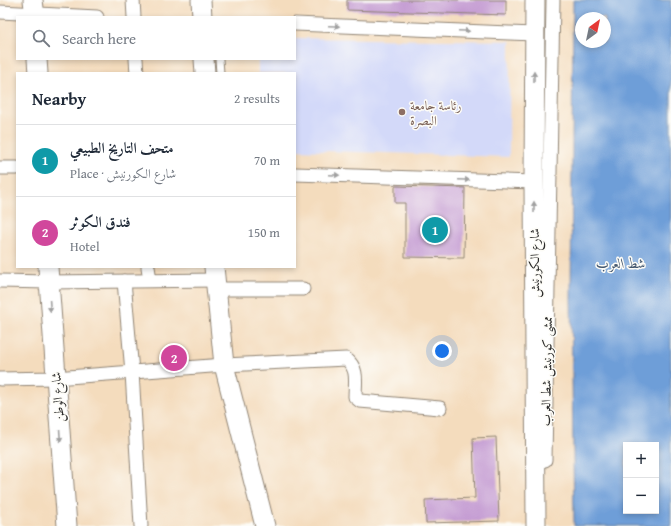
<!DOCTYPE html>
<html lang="en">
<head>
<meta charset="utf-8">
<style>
	body { margin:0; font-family:"Gentium Book Plus",Amiri,serif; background:#f2f2f3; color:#1f2937 }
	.controls { position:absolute; right:12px; bottom:12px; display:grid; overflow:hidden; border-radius:0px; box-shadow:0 2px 6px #0003 }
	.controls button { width:36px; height:36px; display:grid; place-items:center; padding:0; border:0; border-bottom:1px solid #e0e1e3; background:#fff; color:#1f2937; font:20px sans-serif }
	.compass { position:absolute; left:575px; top:12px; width:36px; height:36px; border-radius:50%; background:#fff; box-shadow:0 2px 6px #0003; rotate:33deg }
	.you { position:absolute; left:442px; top:351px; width:14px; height:14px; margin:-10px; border:3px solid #fff; border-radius:50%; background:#1a73e8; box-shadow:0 0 0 6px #1a73e833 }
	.badge { display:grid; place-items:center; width:26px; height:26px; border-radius:50%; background:#1a73e8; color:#fff; font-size:13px; font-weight:700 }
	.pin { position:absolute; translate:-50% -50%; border:2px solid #fff; box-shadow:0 1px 4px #0006 }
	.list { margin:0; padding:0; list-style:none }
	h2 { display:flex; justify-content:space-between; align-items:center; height:52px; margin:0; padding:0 16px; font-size:17px }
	h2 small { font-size:13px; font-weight:400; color:#747a83 }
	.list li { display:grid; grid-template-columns:26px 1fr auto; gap:12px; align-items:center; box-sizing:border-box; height:72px; padding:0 16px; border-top:1px solid #e0e1e3 }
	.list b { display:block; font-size:15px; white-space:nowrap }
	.list p { margin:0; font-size:13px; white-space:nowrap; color:#747a83 }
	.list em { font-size:13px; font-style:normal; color:#747a83 }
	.icon { flex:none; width:22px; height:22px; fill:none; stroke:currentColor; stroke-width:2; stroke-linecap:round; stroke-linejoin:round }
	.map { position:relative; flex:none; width:671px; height:526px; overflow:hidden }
	.search { position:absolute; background:#fff; box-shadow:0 2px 6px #0003; left:16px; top:16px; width:280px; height:44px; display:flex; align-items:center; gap:10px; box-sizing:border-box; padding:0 14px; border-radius:0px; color:#747a83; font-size:15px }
	.panel { position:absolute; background:#fff; box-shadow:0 2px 6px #0003; left:16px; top:72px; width:280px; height:196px; border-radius:0px }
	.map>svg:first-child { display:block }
	.built { fill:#d3d9f9 }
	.water { fill:#6e9ed8; stroke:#4c6482; fill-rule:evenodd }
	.building { fill:#c298d1 }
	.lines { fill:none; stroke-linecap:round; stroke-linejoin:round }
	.lane-casing { stroke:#908474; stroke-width:9 }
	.street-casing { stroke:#908474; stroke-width:15 }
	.secondary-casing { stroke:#908474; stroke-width:21 }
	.lane { stroke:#fff; stroke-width:7 }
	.street { stroke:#fff; stroke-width:13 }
	.secondary { stroke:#fff; stroke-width:19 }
	.oneway { fill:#a0a0a0 }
	.education-dot { fill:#8d6e63; stroke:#fdfcf7; stroke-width:1.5 }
	.labels { text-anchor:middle; stroke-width:3; stroke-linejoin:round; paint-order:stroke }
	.education-label { font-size:13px; fill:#785e54; stroke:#fdfcf7; text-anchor:start }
	.street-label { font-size:13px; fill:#2b2b2b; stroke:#fdfcf7 }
	.water-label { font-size:14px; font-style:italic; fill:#465970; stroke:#fdfcf7 }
</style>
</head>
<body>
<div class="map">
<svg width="671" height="526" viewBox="0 0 671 526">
	<rect width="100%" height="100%" fill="#fdfcf7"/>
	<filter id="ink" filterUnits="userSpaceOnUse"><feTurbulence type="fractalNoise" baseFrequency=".025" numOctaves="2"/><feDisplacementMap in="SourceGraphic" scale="8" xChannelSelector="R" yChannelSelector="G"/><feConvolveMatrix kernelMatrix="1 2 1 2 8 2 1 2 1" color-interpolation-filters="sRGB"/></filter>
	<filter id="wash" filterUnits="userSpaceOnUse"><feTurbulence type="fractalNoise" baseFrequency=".012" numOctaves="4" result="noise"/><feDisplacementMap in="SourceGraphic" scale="16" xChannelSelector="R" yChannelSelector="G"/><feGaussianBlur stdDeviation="0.9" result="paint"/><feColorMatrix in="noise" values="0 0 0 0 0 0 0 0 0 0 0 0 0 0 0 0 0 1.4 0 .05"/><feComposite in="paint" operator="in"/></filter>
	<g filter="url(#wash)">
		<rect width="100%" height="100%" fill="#f4dcbd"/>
		<path class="built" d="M295,38l215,3 -1,116 -214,-7v-77h-37v-14h37z"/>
		<path class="water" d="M573,0h98v526h-97l-3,-227zM581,18h24v24h-24zM626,445h30v66h-30z"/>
		<g id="blocks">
			<g class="building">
				<path d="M347,0h159v15l-159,-5z"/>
				<path d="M395,186l70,2 -1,70 -59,-1v-54h-10z"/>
				<path d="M496,437l3,84 -73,2 -1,-23 50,-2 -2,-60z"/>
			</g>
		</g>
	</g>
	<g filter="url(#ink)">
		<use href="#blocks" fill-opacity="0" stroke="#908474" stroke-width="1"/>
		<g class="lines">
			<g class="lane-casing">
				<path id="lane" d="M219,59l1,14"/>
			</g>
			<g class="street-casing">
				<g id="street">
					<path d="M133,0l1,17"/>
					<path d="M0,12l97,5"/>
					<path d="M295,24l239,10"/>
					<path d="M136,59l1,14"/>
					<path d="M0,168h17"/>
					<path d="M295,174l239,8"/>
					<path d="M148,267l2,13"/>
					<path d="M0,281l48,1 167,-2"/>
					<path d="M124,281l8,91 9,154"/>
					<path d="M216,289h87"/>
					<path d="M0,379l55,-1 169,-13 122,-6c13,10 9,23 9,38l5,4 80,7"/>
					<path d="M545,460l8,-460"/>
				</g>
			</g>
			<g class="secondary-casing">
				<g id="secondary">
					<path d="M33,0l2,17"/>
					<path d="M201,0l1,17"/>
					<path d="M535,0l-1,182 2,344"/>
					<path d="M37,59l1,14"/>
					<path d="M204,59l1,14"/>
					<path d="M48,267l19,259"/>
					<path d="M214,267l10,98 41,161"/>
				</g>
			</g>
			<use href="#lane" class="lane"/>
			<use href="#street" class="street"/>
			<use href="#secondary" class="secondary"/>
		</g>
		<defs><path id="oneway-solid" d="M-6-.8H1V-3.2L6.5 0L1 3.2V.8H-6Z"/></defs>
		<g class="oneway">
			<use href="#oneway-solid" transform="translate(334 26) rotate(2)"/>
			<use href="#oneway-solid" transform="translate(464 31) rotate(2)"/>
			<use href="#oneway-solid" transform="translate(534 77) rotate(-90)"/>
			<use href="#oneway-solid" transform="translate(334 175) rotate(2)"/>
			<use href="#oneway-solid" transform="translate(464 180) rotate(2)"/>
			<use href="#oneway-solid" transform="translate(534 207) rotate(-90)"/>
			<use href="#oneway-solid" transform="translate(50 306) rotate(86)"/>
			<use href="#oneway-solid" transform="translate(60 436) rotate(86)"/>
		</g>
	</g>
	<circle class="education-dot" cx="402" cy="112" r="4"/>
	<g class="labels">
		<g class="education-label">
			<text x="410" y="110">رئاسة جامعة<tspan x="410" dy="15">البصرة</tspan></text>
		</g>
		<g class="street-label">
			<text transform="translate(534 263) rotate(-90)" y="5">شارع الكورنيش</text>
			<text transform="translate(546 371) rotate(-89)" y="5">ممشى كورنيش شط العرب</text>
			<text transform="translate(57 397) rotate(-94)" y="5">شارع الوطن</text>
		</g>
		<g class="water-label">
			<text x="621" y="268">شط العرب</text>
		</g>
	</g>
</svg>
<div class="controls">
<button>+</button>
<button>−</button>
</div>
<svg class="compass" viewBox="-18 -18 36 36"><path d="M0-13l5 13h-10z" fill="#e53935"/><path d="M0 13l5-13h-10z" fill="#747a83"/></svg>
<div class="you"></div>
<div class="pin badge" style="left:435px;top:230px;background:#0f9aa8">1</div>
<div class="pin badge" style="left:174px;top:358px;background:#d1479c">2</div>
<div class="search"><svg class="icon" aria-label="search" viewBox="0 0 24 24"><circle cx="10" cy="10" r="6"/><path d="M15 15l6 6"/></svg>Search here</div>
<section class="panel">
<h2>Nearby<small>2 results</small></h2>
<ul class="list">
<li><span class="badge" style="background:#0f9aa8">1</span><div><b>متحف التاريخ الطبيعي</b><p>Place · شارع الكورنيش</p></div><em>70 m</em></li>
<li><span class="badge" style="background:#d1479c">2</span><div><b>فندق الكوثر</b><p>Hotel</p></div><em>150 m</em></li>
</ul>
</section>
</div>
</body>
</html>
